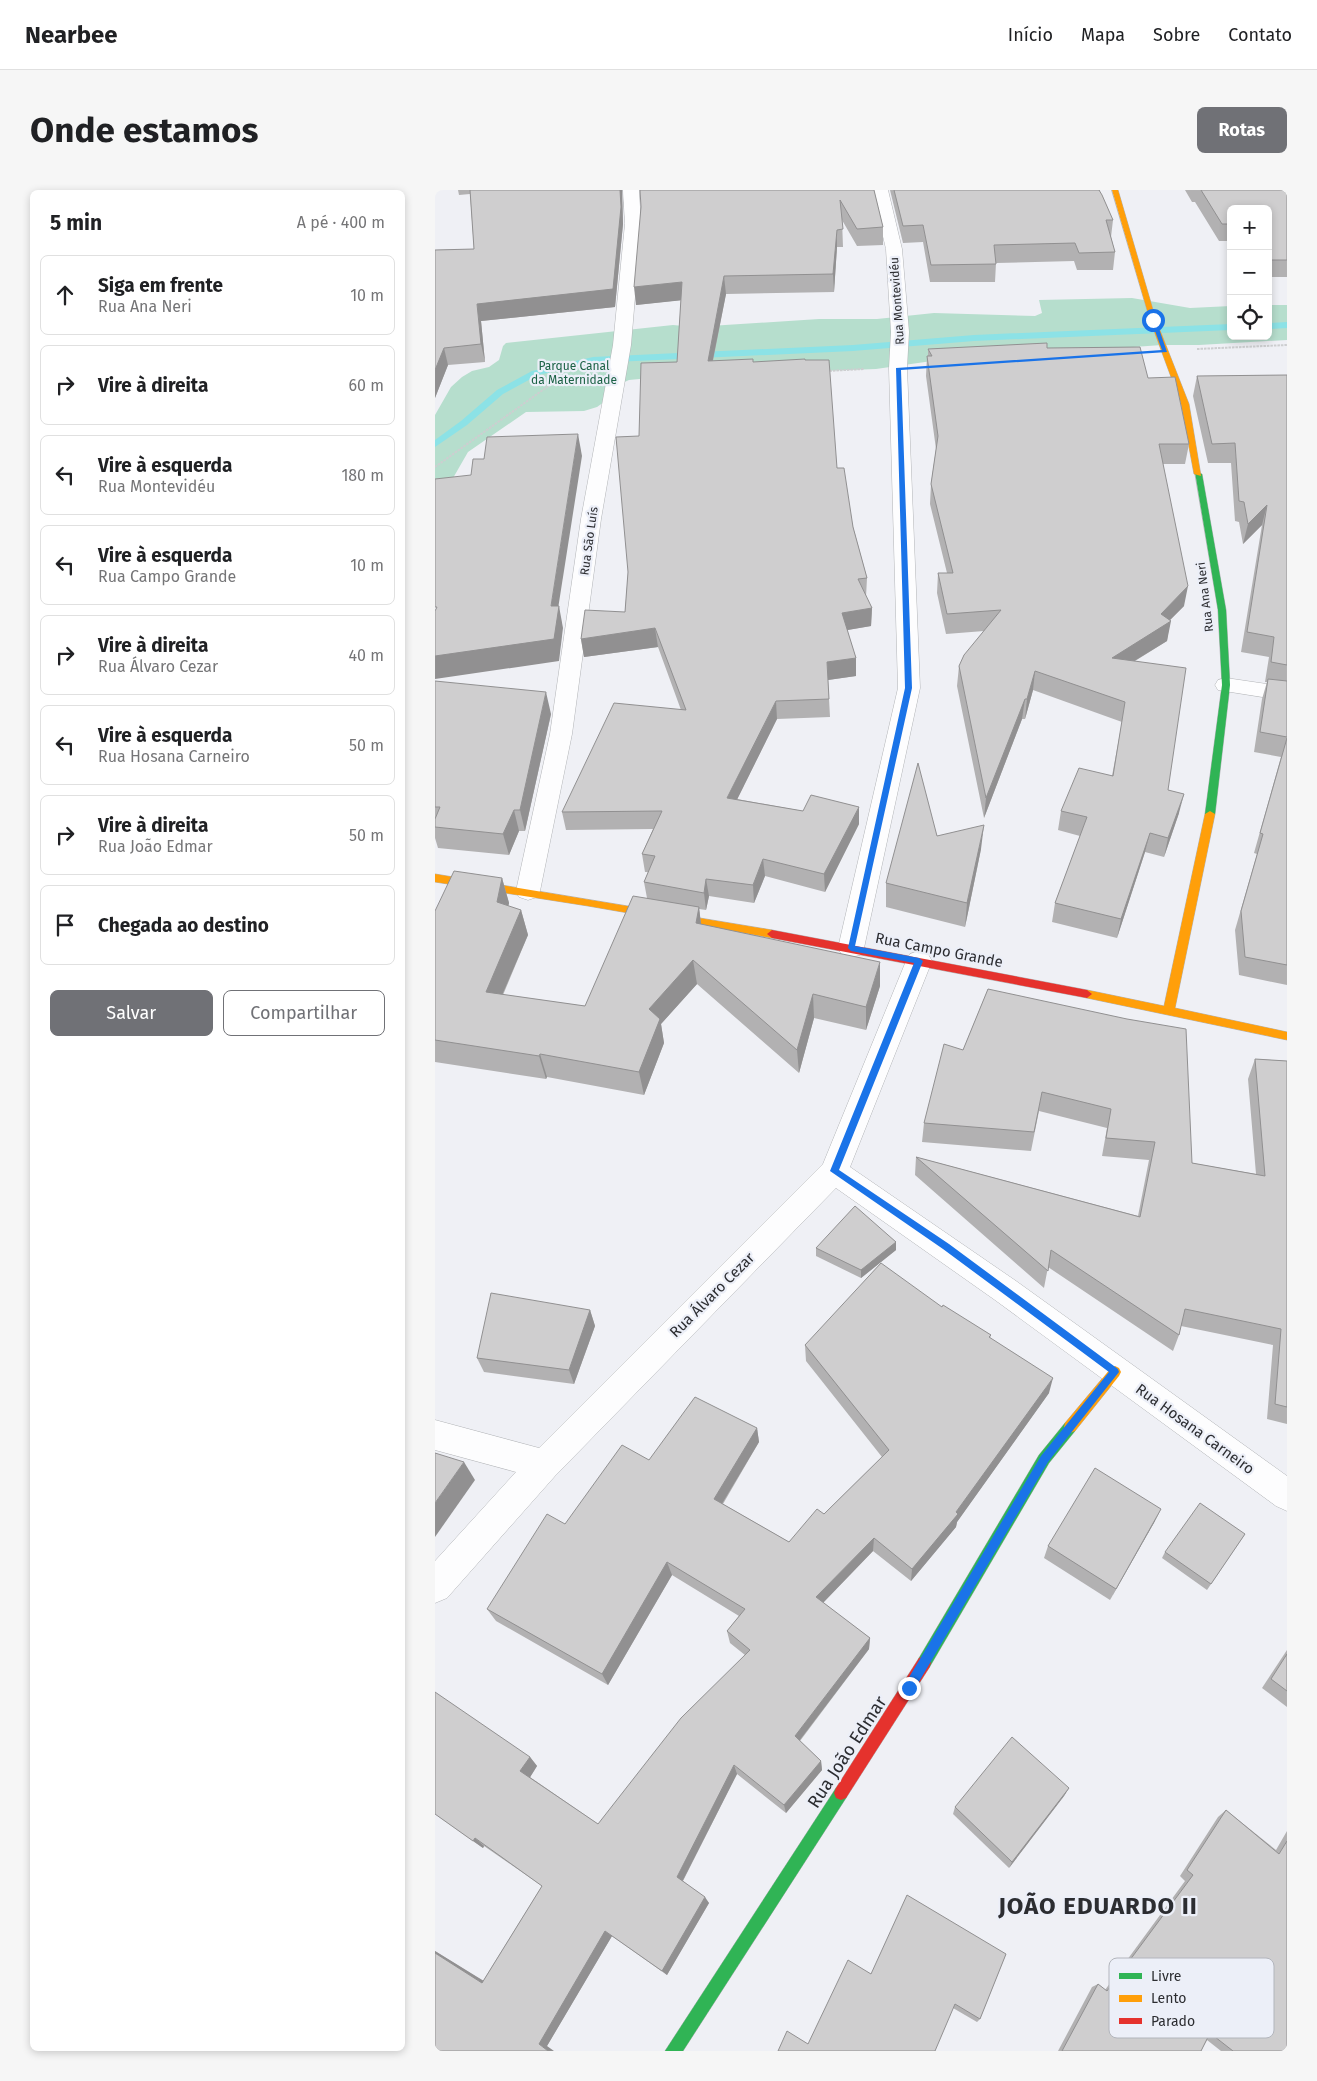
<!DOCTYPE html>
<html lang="pt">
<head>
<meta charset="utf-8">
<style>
	body { margin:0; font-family:"Fira Sans",sans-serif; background:#f6f6f6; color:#202124 }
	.controls { position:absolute; right:15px; top:15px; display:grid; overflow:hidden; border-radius:8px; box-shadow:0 2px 8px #0003 }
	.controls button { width:45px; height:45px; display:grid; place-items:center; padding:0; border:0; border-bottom:1px solid #e0e0e0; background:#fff; color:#202124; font:25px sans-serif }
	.stop { position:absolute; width:15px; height:15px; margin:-11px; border:4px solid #1a73e8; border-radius:50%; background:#fff }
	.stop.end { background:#1a73e8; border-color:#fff; box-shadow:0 1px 5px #0008 }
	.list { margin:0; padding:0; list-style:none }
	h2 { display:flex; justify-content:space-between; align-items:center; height:65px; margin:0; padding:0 20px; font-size:21px }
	h2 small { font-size:16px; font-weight:400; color:#757577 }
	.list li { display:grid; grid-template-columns:32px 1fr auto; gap:15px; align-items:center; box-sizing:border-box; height:80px; margin:0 10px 10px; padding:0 10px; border:1px solid #e0e0e0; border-radius:8px }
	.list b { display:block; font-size:19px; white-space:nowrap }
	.list p { margin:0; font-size:16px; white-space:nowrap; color:#757577 }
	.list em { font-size:16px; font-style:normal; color:#757577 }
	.actions { display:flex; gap:10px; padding:15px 20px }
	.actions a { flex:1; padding:11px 0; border:1px solid #707176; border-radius:8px; text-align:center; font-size:18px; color:#707176 }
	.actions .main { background:#707176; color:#fff }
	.icon { flex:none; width:28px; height:28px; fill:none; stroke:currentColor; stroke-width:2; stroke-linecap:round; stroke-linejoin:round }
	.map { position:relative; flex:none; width:852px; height:1861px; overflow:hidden; border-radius:8px }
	header { display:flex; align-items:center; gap:30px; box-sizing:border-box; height:70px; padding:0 25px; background:#fff; border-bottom:1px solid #e0e0e0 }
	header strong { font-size:24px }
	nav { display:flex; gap:28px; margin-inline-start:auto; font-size:18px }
	.intro { display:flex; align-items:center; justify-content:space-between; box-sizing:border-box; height:120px; padding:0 30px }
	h1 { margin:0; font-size:35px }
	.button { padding:12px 22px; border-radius:8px; background:#707176; color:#fff; font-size:18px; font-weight:700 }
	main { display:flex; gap:30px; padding:0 30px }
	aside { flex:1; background:#fff; border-radius:8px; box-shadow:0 2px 8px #0003 }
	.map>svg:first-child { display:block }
	.green { fill:#b6decd }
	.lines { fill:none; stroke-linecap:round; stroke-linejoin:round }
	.stream { fill:#8ce2e6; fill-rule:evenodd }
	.street-casing { stroke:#b2b4b7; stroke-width:1 }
	.fast-casing { stroke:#b2b4b7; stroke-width:1 }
	.slow-casing { stroke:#b2b4b7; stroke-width:1 }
	.jam-casing { stroke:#b2b4b7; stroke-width:1 }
	.path { stroke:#cdced0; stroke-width:2; stroke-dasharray:2.5 1; stroke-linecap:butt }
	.street { fill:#fdfdfe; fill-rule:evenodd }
	.fast { fill:#30b455; fill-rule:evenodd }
	.slow { fill:#ff9f0a; fill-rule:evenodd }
	.jam { fill:#e5322d; fill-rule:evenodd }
	.wall { fill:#b2b1b2 }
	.shaded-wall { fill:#919091 }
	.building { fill:#cfcecf; stroke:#919091 }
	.route { fill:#1a73e8 }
	.labels { text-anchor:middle; stroke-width:4.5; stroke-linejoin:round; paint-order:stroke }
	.far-street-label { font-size:12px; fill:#2c2d31; stroke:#eceff8 }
	.far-park-label { font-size:12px; fill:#1c6246; stroke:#eceff8 }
	.street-label { font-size:15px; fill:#2c2d31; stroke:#eceff8 }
	.near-street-label { font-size:18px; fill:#2c2d31; stroke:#eceff8 }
	.near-district-label { font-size:24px; font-weight:bold; letter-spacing:1px; fill:#2c2d31; stroke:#eceff8 }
	.key { fill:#eceff8; stroke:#b2b5bc; stroke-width:1 }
	.key-label { font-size:14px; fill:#2c2d31 }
</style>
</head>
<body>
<header>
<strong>Nearbee</strong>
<nav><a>Início</a><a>Mapa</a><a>Sobre</a><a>Contato</a></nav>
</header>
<div class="intro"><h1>Onde estamos</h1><a class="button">Rotas</a></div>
<main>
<aside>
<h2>5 min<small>A pé · 400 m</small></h2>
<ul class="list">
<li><svg class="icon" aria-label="ahead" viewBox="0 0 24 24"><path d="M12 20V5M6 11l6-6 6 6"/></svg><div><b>Siga em frente</b><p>Rua Ana Neri</p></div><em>10 m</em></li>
<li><svg class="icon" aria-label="right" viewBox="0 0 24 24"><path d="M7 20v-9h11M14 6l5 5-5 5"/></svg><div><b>Vire à direita</b></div><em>60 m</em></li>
<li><svg class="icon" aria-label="left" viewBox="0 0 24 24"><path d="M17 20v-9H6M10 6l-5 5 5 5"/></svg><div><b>Vire à esquerda</b><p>Rua Montevidéu</p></div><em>180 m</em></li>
<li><svg class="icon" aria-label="left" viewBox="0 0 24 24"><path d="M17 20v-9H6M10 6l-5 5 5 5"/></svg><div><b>Vire à esquerda</b><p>Rua Campo Grande</p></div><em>10 m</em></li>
<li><svg class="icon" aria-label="right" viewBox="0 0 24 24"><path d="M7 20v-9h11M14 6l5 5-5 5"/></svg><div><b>Vire à direita</b><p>Rua Álvaro Cezar</p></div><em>40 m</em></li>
<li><svg class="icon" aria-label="left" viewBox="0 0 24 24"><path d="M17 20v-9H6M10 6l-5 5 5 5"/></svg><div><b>Vire à esquerda</b><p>Rua Hosana Carneiro</p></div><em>50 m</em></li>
<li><svg class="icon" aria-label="right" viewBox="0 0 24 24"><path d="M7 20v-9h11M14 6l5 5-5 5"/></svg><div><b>Vire à direita</b><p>Rua João Edmar</p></div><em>50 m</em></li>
<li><svg class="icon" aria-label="arrive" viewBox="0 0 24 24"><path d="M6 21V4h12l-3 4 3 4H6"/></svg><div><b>Chegada ao destino</b></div></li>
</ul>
<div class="actions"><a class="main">Salvar</a><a>Compartilhar</a></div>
</aside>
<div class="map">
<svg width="852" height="1861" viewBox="0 0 852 1861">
	<rect width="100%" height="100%" fill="#eff0f5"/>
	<path class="green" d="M697,108l58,10 41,-2v30h37v-31h19v35l-88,5h-37l-230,16 -56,8 -216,8 -31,3 -20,9 -5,13 -7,5 -13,4 -58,1 -58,40 -23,40 -10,2v-79l16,-28 11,-10 10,-6 17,-4 10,-7 4,-14 3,-3 167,-18 21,2 125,-8h58l57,-6 101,3 7,-3 -3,-13z"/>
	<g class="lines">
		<g class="stream">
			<path d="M852,132v6l-19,1v-6z"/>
			<path d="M796,134v6l-257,11 -121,10 -260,12 -55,12 -35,19 -36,31 -32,22v-7l26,-19 36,-31 35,-19 61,-14 260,-12 121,-10z"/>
		</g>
		<g class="street-casing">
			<g id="street">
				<path d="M188,0h16l2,34 -10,121 -30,174 -29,215 -32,157 -3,6 -9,3 -9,-3 -3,-6 34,-157 31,-215 32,-174 12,-121z"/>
				<path d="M437,0h16l14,59 7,83 -2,36 13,320 -56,260 -4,7 -9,2 -9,-2 -4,-7 60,-260 -9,-320 2,-36 -5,-83z"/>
				<path d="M791,488l61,9v14l-69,-11 -3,-5 3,-5z"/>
				<path d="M484,761l9,3 4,7 -82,206 166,114 271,195v35l-11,-5 -281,-206 -159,-112 -281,288 -108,122 -12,5v-42l81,-89 -81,-22v-30l104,28 284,-284 83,-203 4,-7z"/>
			</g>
		</g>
		<g class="fast-casing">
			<g id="fast">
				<path d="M760,282l7,2 24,136 4,75 -15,129 -5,3 -5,-3 17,-129 -4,-75z"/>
				<path d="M635,1231l5,2 1,4 -1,4 -26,32 -120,205 -5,2 -5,-2 -2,-5 2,-5 120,-203 26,-32z"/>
				<path d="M406,1596l5,2 2,5 -2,5 -163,253h-18l171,-263z"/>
			</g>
		</g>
		<g class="slow-casing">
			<g id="slow">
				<path d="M677,0h6l38,130 33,84 12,72 -7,-2 -13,-70 -31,-84z"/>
				<path d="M775,621l5,3 -40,194 112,24v8l-200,-42 -5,-4 5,-4 77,16 41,-192z"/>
				<path d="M0,684l337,56 5,4 -5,4 -184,-32 -153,-24z"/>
				<path d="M680,1176l4,2 2,4 -2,4 -44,55 -5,2 -5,-2 -1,-4 1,-4 46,-55z"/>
			</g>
		</g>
		<g class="jam-casing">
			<g id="jam">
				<path d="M337,740l315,60 5,4 -5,4 -315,-60 -5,-4z"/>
				<path d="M489,1466l5,2 2,5 -2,5 -83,130 -5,2 -5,-2 -2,-5 2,-5 83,-130z"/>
			</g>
		</g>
		<g class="path">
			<path d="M762,159l90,-4"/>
			<path d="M391,181l38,-2"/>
			<path d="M0,277l119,-85 28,-2"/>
		</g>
		<use href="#street" class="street"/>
		<use href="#fast" class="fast"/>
		<use href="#slow" class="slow"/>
		<use href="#jam" class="jam"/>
	</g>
	<g class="wall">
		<path d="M23,0h164l1,34 -8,83 -134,14 4,41 -37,3 -13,33v-148l39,-1 -4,-55 -11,1z"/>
		<path d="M439,0l9,37v18l-26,1 -15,-26 1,27h-6l-3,45 -108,2 -13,67 40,1 84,106 30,110 -1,19 6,11 -1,18 -24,4 9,28v18l-28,4 2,37 -53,2 -40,80 66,12 56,-4v17l-34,68 -60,-16 -11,27 -45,-7 -3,14 -7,-1 2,15 179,62 -14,44 -52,-12 -15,55 -102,-89 -36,40 3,19 -20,52 -97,-18 -1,2 -111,-17v-151l67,-33 7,25 -1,3 13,4 7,25 -25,60 82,11 62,-108 -3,-16 4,-10h-3l-3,-18 11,-25 -87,1 -4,-18 119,-102 -23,-63 -74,10 -3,-18 44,-27 14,-176 38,-74 4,-62 -45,5 5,-98z"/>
		<path d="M455,0h210v2l13,28 -2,17 4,15 -2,18h-36l-3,-9 -78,2 -1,19h-65l-7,-40 -20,1z"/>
		<path d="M750,0h102v87h-19v-68h-37v32h-12l-24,-39h-3z"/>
		<path d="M612,158l101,30 41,66 -4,20h-22l21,142 -14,14 -3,21 -32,20 33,129 11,23 -15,44 -19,-5 -28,86 -65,-16 3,-19 25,-67 -22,-6 3,-19 51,-35 10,-54 -89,-32 -8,29h-3l-38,99 -27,-132 2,-20 25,-35 -38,3 -9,-41 1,-20h9l-17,-69 1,-20 5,-35 -10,-73 1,-20h1v-7z"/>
		<path d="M852,185v610l-48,-10 -4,-45 22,-76 -3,-1 27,-96 -27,-5 8,-53 5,-17h-2l4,-25 -28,-5 21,-127 -19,19 -4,-22 -4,-1 -4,-58h-23l-15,-67 4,-20z"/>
		<path d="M0,491l116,33 -26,117h-6l-10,24 -71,-7 -3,-10z"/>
		<path d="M502,646l44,13 -16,78 -79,-20v-24z"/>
		<path d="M553,799l204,174 64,11 -8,-95 7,-20 32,2v363l-20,-5 6,-74 -92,-19 -2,9 -6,16 -125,-84 -4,21 -129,-113 1,-18 222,59 11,-56 -47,-4 5,-28 -68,-17 -8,40 -109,-9 2,-19 39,-73z"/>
		<path d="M461,1052v8l-35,28 -45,-22v-8z"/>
		<path d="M507,1117l49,28 -1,3 59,55 -92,129 -1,5 -45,54 -38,-30 -50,52 47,35 -1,11 -69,92 21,20 1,9 -36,43 -49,-39 -54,107 26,22 -42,72 -55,-39 -65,110 -112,5v-100l48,30 59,-95 -58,-40 -1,2 -48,-34 95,-57 7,9 -7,11 68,47 147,-169 -15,-12 -3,-12 12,-15 -67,-41 -64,110 -112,-64 -9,-12 78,-85 84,-64 108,-32 2,14 -36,62 66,38 35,-28 58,-57 -76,-96 -1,-16z"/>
		<path d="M155,1120l5,16 -21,58 -90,-12 -7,-14z"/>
		<path d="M720,1331l-45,79 -66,-42 4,-12z"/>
		<path d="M810,1344l-38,56 -45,-32 3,-6z"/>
		<path d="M852,1460v57l-25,-19z"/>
		<path d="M634,1598l-5,8 -55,72 -56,-54 2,-7z"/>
		<path d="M791,1620l50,40 11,-19v220h-66l-14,-11 -6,11h-143l34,-64 6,-3 7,6 80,-109 -5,-5 38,-59z"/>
		<path d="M571,1764l-26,65 -3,3 -24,-14 -145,36 63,-70z"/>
	</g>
	<g class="shaded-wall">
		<path d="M185,0h2l1,34 -8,83 -134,14 4,41 -4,-18 -4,-40z"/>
		<path d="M402,40v17l-3,45 -1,-18z"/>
		<path d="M289,86l2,18 -17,85 -1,-18z"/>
		<path d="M247,92l2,18 -48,5 -2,-18z"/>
		<path d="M9,158l4,17 -13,33v-28z"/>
		<path d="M143,244l4,22 -27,172 -4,-22z"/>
		<path d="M832,315l-5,20 -19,19 5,-20z"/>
		<path d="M753,396l-4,20 -17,17 4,-2 -4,20 -59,36 4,-19 49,-44z"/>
		<path d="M124,416l4,22 -4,33 -124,18v-23z"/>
		<path d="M437,418l-1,18 -29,5v-18z"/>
		<path d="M220,438l3,19 -74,10 -3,-18z"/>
		<path d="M421,468v18l-28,4 -1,-18z"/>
		<path d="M600,481l-2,19 -8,29 2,-20z"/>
		<path d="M111,502l5,22 -26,117 -5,-21z"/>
		<path d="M590,509l-3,20 -38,99 2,-20z"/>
		<path d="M341,511l1,18 -48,97 -2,-18z"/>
		<path d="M749,604l-5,19 -15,44 4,-19z"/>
		<path d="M424,617v17l-34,68 -1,-18z"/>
		<path d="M79,620l5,21 -10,24 -6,-21z"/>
		<path d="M549,635l-3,24 -16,78 2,-24z"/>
		<path d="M715,643l-5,19 -28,86 4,-19z"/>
		<path d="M328,669l2,17 -11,27 -1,-18z"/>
		<path d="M67,688l7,25 -5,24 -7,-25z"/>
		<path d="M271,689l3,17 -3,14 -2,-17z"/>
		<path d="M264,717l3,25 -6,-9z"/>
		<path d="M86,720l7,25 -35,81 -7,-24z"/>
		<path d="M258,770l4,24 -36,40 3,19 -20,52 -5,-23 10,-63z"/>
		<path d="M445,772v24l-14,44v-23z"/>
		<path d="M378,804l1,24 -15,55 -2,-23z"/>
		<path d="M105,864l7,23 -1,2 -7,-23z"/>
		<path d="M461,1052v8l-35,28v-8z"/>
		<path d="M155,1120l5,16 -21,58 -5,-14z"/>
		<path d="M618,1188l-4,15 -92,129 -1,5 -45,54 1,-12 44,-57z"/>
		<path d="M322,1238l2,14 -42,70 -3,-13z"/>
		<path d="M29,1272l11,18 -40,57v-34z"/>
		<path d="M726,1319l-6,12 -45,79 6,-11z"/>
		<path d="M439,1348l-1,13 -56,58 -1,-12z"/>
		<path d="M232,1372l5,13 -64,110 -6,-11z"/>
		<path d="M435,1448l-1,11 -73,96 -1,-9z"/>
		<path d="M95,1567l7,9 -8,13 -9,-8z"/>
		<path d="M386,1571l1,9 -36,43 -2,-8z"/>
		<path d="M299,1575l3,9 -56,110 -4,-7z"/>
		<path d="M634,1598l-5,8 -55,72 3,-6z"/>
		<path d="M40,1648l9,8 -1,2 -10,-7z"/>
		<path d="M270,1707l4,6 -42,72 -5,-4z"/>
		<path d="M170,1741l7,5 -65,110 7,5h-6l-9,-7z"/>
		<path d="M0,1761l57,35 -10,-3 -47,-30z"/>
	</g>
	<g class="building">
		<path d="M35,0h150l1,17 -8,82 -136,15 4,40 -37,4 -9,22v-120l39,-1z"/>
		<path d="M205,0h234l9,37 -26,2 -17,-29 3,29 -6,1 -4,44 -109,2 -16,85 45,-2v3l52,-3v1h24l8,108h7l9,59 14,51 -9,1 14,29 -30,5 14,45 -29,4 2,37 -53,2 -49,97 76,13 8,-16 48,12 -35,67 -61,-15 -10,26 -47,-6 -2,14 -60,-11 11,-26 -13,-2 20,-43 -100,1 52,-109 72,7 -31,-82 -74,11 4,-29 40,2 3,-40 -12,-135 23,-1 2,-73 36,-1 5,-80 -48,5 7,-80z"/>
		<path d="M459,0h205l3,5 11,25h-7l9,32 -36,1 -4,-10 -81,2 2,19 -65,1 -8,-40 -20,1z"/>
		<path d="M766,0h86v70h-19v-51h-37v15h-9z"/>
		<path d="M612,153v5l93,-1 8,31 27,-1 14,67h-30l29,142 -27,28 10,7 -59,37 74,10 -18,122 16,4 -16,44 -18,-5 -29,86 -66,-16 32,-86 -26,-6 18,-43 34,8 12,-74 -90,-31 -8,28h-2l-39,99 -27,-132 5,-11 37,-45 -54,4 -9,-41h15l-22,-89 7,-48 -11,-80h5l-4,-7z"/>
		<path d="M852,185v290l-16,-3 3,-25 -27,-5 20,-127 -19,19 -4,-22 -5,-1 -4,-58 -23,1 -15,-68z"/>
		<path d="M143,244l-27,172h8l-5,33 -119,17v-45l2,-4h-2v-128l36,-4 2,-16h11l3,-22z"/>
		<path d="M833,489l19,2v56l-27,-5z"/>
		<path d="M0,491l111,11 -26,118h-6l-11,24 -68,-7v-8l5,-12h-5z"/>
		<path d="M852,548v227l-42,-8 -4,-46 22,-77 -3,-1z"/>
		<path d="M483,573l19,73 47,-11 -17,78 -81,-20z"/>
		<path d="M19,681l48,7 -5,24 24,8 -35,82 99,14 48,-110 66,11 -3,16 184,39 -14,45 -53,-13 -16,56 -104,-90 -44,49 11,10 -21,53 -99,-18 -1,2 -104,-16v-129z"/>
		<path d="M553,799l139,30 59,10 6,134 73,13 -10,-117 32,2v346l-12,-3 6,-75 -96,-20 -6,26 -128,-85 -3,21 -132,-114 224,60 15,-75 -49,-4 5,-29 -69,-17 -8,40 -110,-9 20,-79 19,6z"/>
		<path d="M420,1016l41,36 -35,28 -45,-22z"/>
		<path d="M446,1073l61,44 1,-2 48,30 -2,2 64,41 -97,134 2,2 -46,55 -38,-31 -58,59 54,41 -75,98 26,25 -37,44 -50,-40 -57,112 28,20 -43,74 -57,-40 -66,113 9,7h-113v-98l47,30 60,-97 -67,-48 -2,3 -38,-27v-122l95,65 -10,14 78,53 83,-106 69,-68 -23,-19 18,-22 -78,-47 -65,112 -115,-65 60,-95 18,10 57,-79 27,15 46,-63 62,31 -43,71 75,43 28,-33 7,5 65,-64 -84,-105z"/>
		<path d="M56,1103l99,17 -21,60 -92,-12z"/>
		<path d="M0,1263l29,9 -29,41z"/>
		<path d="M660,1278l66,41 -45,80 -68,-43z"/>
		<path d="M765,1313l45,31 -34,50 -46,-32z"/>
		<path d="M852,1464v37l-16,-12z"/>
		<path d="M577,1547l57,51 -57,74 -57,-55z"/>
		<path d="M791,1620l53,44 8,-13v210h-54l-23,-18 -9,18h-139l36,-67 9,7 86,-116 -6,-5z"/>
		<path d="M472,1705l99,59 -26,65 -25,-15 -20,47h-157l9,-20 21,13 40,-84 23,14z"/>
	</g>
	<path class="route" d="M718,129l3,1 11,32 -266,18 11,318 -57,258 64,12 4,3 -84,209 110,74 169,125 1,3 -71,90 -135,230 -4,1 -4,-1 -1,-4 1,-4 136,-228 68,-84 -166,-123 -113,-78 84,-208 -63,-12 -3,-3 57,-260 -9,-320 266,-18 -11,-30z"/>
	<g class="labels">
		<g class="far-street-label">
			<text transform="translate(462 111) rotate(-94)" y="4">Rua Montevidéu</text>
			<text transform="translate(154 351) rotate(-82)" y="4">Rua São Luís</text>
			<text transform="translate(770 407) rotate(-97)" y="4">Rua Ana Neri</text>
		</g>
		<g class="far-park-label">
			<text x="139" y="180">Parque Canal<tspan x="139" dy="14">da Maternidade</tspan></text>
		</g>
		<g class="street-label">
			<text transform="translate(504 760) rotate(11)" y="5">Rua Campo Grande</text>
			<text transform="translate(277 1105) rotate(-45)" y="5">Rua Álvaro Cezar</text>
			<text transform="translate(760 1239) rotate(36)" y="5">Rua Hosana Carneiro</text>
		</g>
		<g class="near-street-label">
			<text transform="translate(412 1562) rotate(-57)" y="6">Rua João Edmar</text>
		</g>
		<g class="near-district-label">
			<text x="663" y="1724">JOÃO EDUARDO II</text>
		</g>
	</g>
	<rect x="674" y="1768" width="165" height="80" rx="8" class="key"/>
	<rect x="684" y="1783" width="23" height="6" fill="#30b455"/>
	<rect x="684" y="1805" width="23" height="7" fill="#ff9f0a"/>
	<rect x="684" y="1828" width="23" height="6" fill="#e5322d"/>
	<g class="key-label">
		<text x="716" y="1791">Livre</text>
		<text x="716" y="1813">Lento</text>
		<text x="716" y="1836">Parado</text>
	</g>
</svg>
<div class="controls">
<button>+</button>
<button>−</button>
<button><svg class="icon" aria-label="locate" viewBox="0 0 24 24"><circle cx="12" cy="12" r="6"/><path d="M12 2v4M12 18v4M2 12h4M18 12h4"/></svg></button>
</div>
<div class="stop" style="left:718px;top:130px"></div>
<div class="stop end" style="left:474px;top:1498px"></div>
</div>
</main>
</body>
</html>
